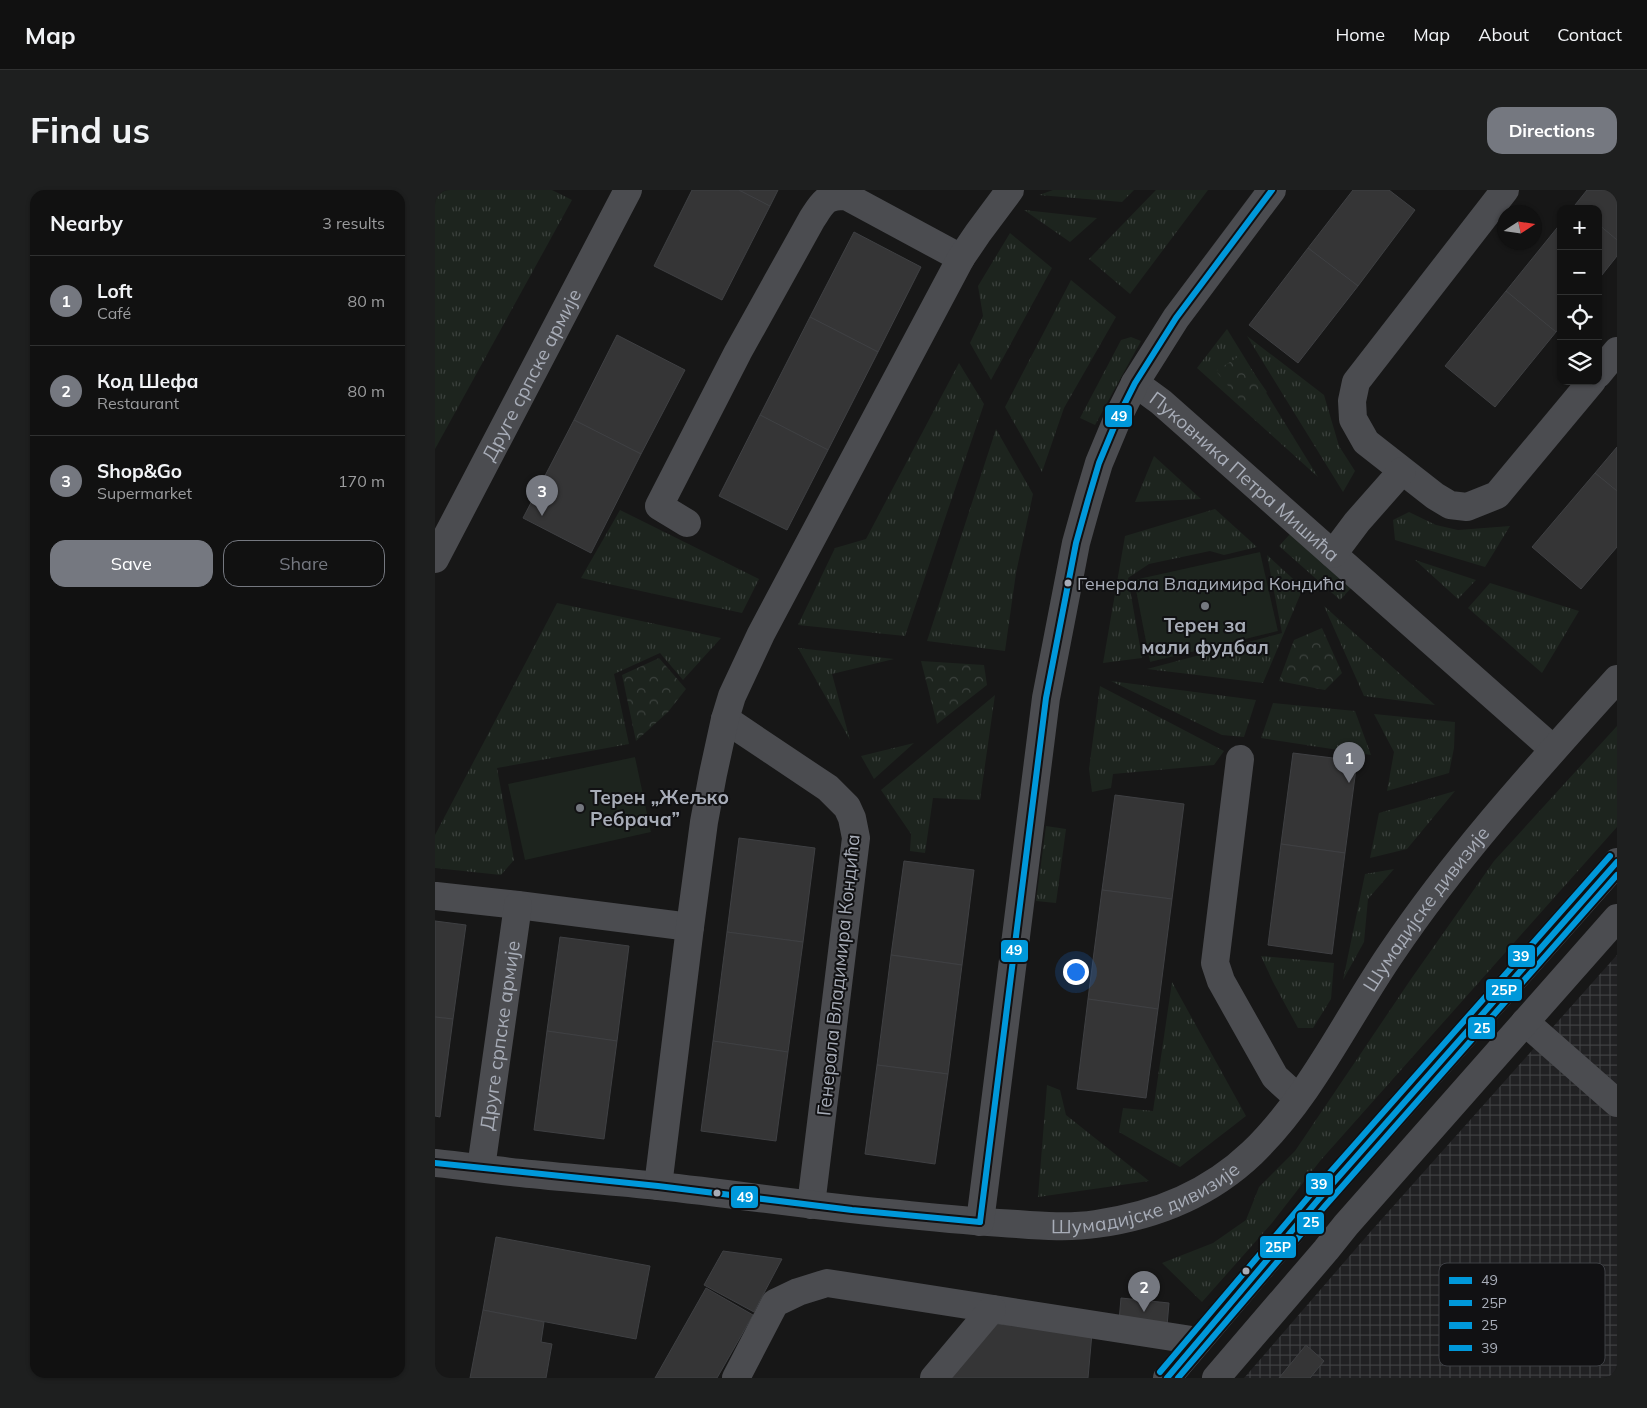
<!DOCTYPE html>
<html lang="en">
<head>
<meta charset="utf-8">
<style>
	body { margin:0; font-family:Mulish,sans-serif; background:#1e1f1f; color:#f1f3f6 }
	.controls { position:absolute; right:15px; top:15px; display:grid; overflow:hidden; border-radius:10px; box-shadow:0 1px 4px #0004 }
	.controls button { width:45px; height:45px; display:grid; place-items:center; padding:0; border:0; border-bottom:1px solid #303131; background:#111; color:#f1f3f6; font:25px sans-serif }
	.compass { position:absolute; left:1062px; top:15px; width:45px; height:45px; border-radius:50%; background:#111; box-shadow:0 1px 4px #0004; rotate:78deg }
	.you { position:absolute; left:640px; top:781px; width:18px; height:18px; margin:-12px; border:4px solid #fff; border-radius:50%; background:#1a73e8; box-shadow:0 0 0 8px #1a73e833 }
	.badge { display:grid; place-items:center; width:32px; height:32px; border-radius:50%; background:#757880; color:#fff; font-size:16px; font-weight:700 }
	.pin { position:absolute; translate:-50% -41px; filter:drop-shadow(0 1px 2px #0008) }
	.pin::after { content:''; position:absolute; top:26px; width:18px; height:15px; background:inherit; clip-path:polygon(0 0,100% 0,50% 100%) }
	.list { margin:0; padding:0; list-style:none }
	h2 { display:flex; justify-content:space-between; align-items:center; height:65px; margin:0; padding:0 20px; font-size:21px }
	h2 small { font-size:16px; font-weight:400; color:#9c9d9f }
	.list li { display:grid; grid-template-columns:32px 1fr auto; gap:15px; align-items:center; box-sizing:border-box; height:90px; padding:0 20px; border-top:1px solid #303131 }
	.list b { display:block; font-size:19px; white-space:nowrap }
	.list p { margin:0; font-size:16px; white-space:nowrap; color:#9c9d9f }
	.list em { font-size:16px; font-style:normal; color:#9c9d9f }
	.actions { display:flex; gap:10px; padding:15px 20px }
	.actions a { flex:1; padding:11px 0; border:1px solid #757880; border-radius:15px; text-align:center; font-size:18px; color:#757880 }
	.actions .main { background:#757880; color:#fff }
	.icon { flex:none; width:28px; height:28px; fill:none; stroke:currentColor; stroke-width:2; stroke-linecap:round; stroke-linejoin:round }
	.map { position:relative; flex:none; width:1182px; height:1188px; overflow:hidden; border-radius:15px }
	header { display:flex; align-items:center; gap:30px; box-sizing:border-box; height:70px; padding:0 25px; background:#111; border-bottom:1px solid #303131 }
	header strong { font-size:24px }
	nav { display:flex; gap:28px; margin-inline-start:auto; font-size:18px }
	.intro { display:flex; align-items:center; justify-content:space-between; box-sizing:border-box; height:120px; padding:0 30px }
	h1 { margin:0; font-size:35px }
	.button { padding:12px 22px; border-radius:15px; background:#757880; color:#fff; font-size:18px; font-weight:700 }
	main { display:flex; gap:30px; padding:0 30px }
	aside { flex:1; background:#111; border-radius:15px; box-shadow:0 1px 4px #0004 }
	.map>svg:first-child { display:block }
	.industrial { fill:url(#industrial-grid) }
	.grass { fill:url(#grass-tufts) }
	.park { fill:url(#park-crowns) }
	.pitch { fill:#1d241e }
	.building { fill:#353536; stroke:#3f4043 }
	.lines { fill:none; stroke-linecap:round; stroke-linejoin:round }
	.minor { stroke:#4b4c50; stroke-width:28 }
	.bus-1-casing { stroke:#111113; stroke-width:10 }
	.bus-2-casing { stroke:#111113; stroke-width:10 }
	.bus-3-casing { stroke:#111113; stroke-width:10 }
	.bus-4-casing { stroke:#111113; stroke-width:10 }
	.bus-1 { stroke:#0098da; stroke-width:6 }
	.bus-2 { stroke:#0098da; stroke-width:6 }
	.bus-3 { stroke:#0098da; stroke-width:6 }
	.bus-4 { stroke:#0098da; stroke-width:6 }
	.bus-dot { fill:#a8adb8; stroke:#111113; stroke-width:2 }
	.poi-dot { fill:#757880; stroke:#111113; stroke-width:2 }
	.labels { text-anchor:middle; stroke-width:4; stroke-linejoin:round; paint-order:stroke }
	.bus-label { font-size:18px; fill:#a8adb8; stroke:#111113; text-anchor:start }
	.street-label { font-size:19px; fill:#a8adb8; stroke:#111113 }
	.poi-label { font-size:19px; font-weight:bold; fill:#a8adb8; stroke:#111113 }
	.key { fill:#111113; stroke:#3e4045; stroke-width:1 }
	.key-label { font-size:14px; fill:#a8adb8 }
	.line-badge { stroke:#111113; stroke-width:2 }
	.badge-label { font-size:14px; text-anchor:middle; font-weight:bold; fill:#fff }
</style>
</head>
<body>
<header>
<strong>Map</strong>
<nav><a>Home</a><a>Map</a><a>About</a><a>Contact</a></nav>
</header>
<div class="intro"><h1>Find us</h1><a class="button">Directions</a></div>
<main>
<aside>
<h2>Nearby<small>3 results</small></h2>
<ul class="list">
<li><span class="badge">1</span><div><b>Loft</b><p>Café</p></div><em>80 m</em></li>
<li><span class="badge">2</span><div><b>Код Шефа</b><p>Restaurant</p></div><em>80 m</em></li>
<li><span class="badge">3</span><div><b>Shop&amp;Go</b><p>Supermarket</p></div><em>170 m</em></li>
</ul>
<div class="actions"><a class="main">Save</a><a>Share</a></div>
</aside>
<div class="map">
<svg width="1182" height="1188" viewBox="0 0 1182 1188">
	<defs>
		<pattern id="industrial-grid" width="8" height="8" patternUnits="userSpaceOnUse" patternTransform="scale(1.25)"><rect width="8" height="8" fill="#212123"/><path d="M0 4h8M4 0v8" fill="none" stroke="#3e3f41"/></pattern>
		<pattern id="grass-tufts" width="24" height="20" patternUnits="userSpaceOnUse" patternTransform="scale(1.25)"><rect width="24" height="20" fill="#1d241e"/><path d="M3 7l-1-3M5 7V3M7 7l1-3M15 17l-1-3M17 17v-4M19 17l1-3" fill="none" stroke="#3b413d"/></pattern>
		<pattern id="park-crowns" width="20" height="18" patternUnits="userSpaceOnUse" patternTransform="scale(1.25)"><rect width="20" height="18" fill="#1d241e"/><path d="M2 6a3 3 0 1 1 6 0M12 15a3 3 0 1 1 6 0" fill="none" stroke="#3b413d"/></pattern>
	</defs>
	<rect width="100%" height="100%" fill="#171717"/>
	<path class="industrial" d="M1182,765v423h-373l128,-148z"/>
	<g class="grass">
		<path d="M0,0h117l20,10 -137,249z"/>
		<path d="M618,0h81l-12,12 -83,-7z"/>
		<path d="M721,0h52l-78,104 -41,-35z"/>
		<path d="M589,20l73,8 -27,24z"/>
		<path d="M575,43l42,35 -61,112 -21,-37 13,-27 -5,-30z"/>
		<path d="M636,90l45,37 -52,91 -22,64 -37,-65z"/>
		<path d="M792,139l91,148 -121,-109z"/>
		<path d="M812,146l77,59 15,51 16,25 -12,21z"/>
		<path d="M696,147l10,4 -46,84 -15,-7 41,-78z"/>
		<path d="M524,173l25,41 -79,232 -107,-11 37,-77 31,-9z"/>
		<path d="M561,239l37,65 -17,79 -11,78 -78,-10z"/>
		<path d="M719,266l47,43 -66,3z"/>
		<path d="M780,319l42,38 -33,8 -14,-4 -61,13 -21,14 14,80 -39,5 22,-127z"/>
		<path d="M185,320l139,69 -17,34 -161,-35z"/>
		<path d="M974,322l27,13 22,5 52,-4 -25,41 -90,-27 -2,-20z"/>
		<path d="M856,343l61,54 -12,13 -61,-54z"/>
		<path d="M832,365l36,33 -40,95 -116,-14 135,-36z"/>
		<path d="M980,370l61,20 -18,19z"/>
		<path d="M1055,393l89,28 -37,62 -74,-65z"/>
		<path d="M122,413l164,35 -38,42 -23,-27 -46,21 15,70 -132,24 17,92 -13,15 -66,-7v-33z"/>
		<path d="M889,416l111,99 -71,-9z"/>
		<path d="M363,458l96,11 -62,15 18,66z"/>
		<path d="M676,491l145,19 -12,37 -22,-2z"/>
		<path d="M665,496l124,65 -10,14 -101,9 -2,14 -19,4 -3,-23z"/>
		<path d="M560,505l-15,105 -47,-2 -8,55 -15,-2 1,-17 -30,-44z"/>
		<path d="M838,513l82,8 16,44 -110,-17z"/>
		<path d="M939,524l81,8 -1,26 -5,25 -62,18 7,-39z"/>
		<path d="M1182,536v101l-297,334 -48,62 -70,79 -40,-39 51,-20 33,-23 13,-33 36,-36 116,-172 83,-118z"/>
		<path d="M479,553l-40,36 -13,-23z"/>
		<path d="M1020,601l-48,58 -37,9 9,-45z"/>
		<path d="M611,636l20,3 -10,74 -20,-2z"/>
		<path d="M959,679l-26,30 -4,43 -21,38 22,-106z"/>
		<path d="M826,766l73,7 -3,36 -18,29h-15l-25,-46z"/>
		<path d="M737,792l74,134 -66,51 -61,-35 4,-24 30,3z"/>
		<path d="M612,895l13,5 6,25 83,66 -111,16z"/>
	</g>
	<g class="park">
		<path d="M806,165l26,37 -20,17 -31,-38z"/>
		<path d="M887,438l20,45 -17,17 -46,-9 15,-41z"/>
		<path d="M224,468l27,31 -18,23 -32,29 -14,-66z"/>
		<path d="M486,471l63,4 3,20 -50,39z"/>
	</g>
	<g class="pitch">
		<path d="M825,362l18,79 -128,31 -16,-82z"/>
		<path d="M200,567l16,75 -126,28 -17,-76z"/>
	</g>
	<g class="building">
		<path d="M257,0h47l31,16 -48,94 -68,-34z"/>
		<path d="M304,0h39l-8,16z"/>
		<path d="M918,0h36l26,20 -57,76 -50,-38z"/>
		<path d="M1152,0h30v50l-19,-16v-15h-19l-4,-4z"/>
		<path d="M1126,33v103l-5,6 -50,-41z"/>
		<path d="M1163,34l19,16v16l-19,24z"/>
		<path d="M419,42l67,35 -43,85 -68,-35z"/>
		<path d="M873,58l50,38 -60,77 -49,-38z"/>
		<path d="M1071,101l50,41 -61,75 -50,-41z"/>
		<path d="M375,127l68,35 -50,98 -68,-35z"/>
		<path d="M182,145l68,35 -44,84 -67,-34z"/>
		<path d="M325,225l68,35 -41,80 -68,-34z"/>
		<path d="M139,230l67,34 -50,99 -68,-35z"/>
		<path d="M1182,257v44l-22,-18z"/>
		<path d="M1160,283l22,18v56l-36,42 -49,-42z"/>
		<path d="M858,563l64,8 -12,92 -64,-9z"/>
		<path d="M680,605l69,9 -12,95 -70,-9z"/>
		<path d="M304,648l76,10 -12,94 -76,-10z"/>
		<path d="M846,654l64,9 -13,101 -64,-9z"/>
		<path d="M469,671l70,9 -12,95 -71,-10z"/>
		<path d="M667,700l70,9 -14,110 -70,-10z"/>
		<path d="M0,731l31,4 -13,94 -18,-2z"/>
		<path d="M292,742l76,10 -15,110 -75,-11z"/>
		<path d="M125,747l69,9 -12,95 -70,-10z"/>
		<path d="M456,765l71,10 -14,109 -71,-9z"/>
		<path d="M653,809l70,10 -12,89 -69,-9z"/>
		<path d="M0,827l18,2 -13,98 -5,-1z"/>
		<path d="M112,841l70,10 -13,98 -70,-9z"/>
		<path d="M278,851l75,11 -12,89 -75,-10z"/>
		<path d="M442,875l71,9 -13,90 -70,-10z"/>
		<path d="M61,1047l154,29 -14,73 -153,-29z"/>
		<path d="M288,1061l59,8 -28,53 -50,-27z"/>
		<path d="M271,1098l47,27 -36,63h-62z"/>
		<path d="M686,1108l48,5 -2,23 -48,-5z"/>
		<path d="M48,1120l61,12 -3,20 11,2 -6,34h-76z"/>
		<path d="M562,1134l95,9 -4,45h-139z"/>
		<path d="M871,1155l18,16 -14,17h-31z"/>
	</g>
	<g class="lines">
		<g class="minor">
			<path d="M1070,0l-149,192 -4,19 1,18 13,23 69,54 15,9 17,2 30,-12 95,-114"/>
			<path d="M1163,184l19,-23"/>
			<path id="s1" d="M700,193l26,19 392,347"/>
			<path d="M252,333l-28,-17 79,-154 74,-133c10,-15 13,-24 34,-23l115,62"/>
			<path d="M898,364l24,-32 45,-51"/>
			<path id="s2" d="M0,369l193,-369"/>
			<path d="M290,529l103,69 19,19 5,11 4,20 -45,367"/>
			<path d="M805,569l-25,204 6,18 54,96 23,21"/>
			<path d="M1,706l82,9 172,22"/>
			<path d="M1090,832l92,81"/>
			<path id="s3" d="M0,973c29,3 57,7 86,10 46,5 91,8 137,13 77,8 153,20 230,27 43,4 86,9 129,11 26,2 53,4 79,0 58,-8 113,-30 156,-71 59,-57 94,-134 140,-201 66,-98 146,-185 225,-273"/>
			<path id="s4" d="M46,978l37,-263"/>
			<path d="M223,996l32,-259 14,-105 9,-48 12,-55 7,-23 29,-62 200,-376 17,-25 32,-43"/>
			<path d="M545,1032l66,-524 30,-155 12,-43 11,-37 20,-48 16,-32 41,-65 96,-128"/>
			<path d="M301,1188l39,-75 23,-11 29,-9 371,58"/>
			<path d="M499,1188l58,-69"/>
			<path d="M732,1188l151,-178 299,-338"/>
			<path d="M781,1188l110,-128 20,-25 271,-307"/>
		</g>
		<g class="bus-1-casing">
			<g id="bus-1">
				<path d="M0,973l223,23 194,24 128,12"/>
				<path d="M545,1032l66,-524 30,-155 12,-43 11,-37 20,-48 16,-32 41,-65 96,-128"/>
			</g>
		</g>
		<g class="bus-2-casing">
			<path id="bus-2" d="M732,1188l151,-178 299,-338"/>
		</g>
		<g class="bus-3-casing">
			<path id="bus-3" d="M743,1188l147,-172 292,-331"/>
		</g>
		<g class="bus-4-casing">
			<path id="bus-4" d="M725,1182l151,-178 299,-338"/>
		</g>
		<use href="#bus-1" class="bus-1"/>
		<use href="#bus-2" class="bus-2"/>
		<use href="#bus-3" class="bus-3"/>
		<use href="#bus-4" class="bus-4"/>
	</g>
	<g class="bus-dot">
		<circle cx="633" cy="393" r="4.5"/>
		<circle cx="282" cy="1003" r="4.5"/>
		<circle cx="811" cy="1081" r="4.5"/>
	</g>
	<g class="poi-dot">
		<circle cx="770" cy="416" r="5"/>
		<circle cx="145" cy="618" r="5"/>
	</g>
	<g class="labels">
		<g class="bus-label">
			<text x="642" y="400">Генерала Владимира Кондића</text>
		</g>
		<g class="street-label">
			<text dy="7" stroke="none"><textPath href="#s2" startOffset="208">Друге српске армије</textPath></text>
			<text dy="7" stroke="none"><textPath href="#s1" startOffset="144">Пуковника Петра Мишића</textPath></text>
			<text dy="7" stroke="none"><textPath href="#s3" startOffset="1139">Шумадијске дивизије</textPath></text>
			<text transform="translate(403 785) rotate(-84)" y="7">Генерала Владимира Кондића</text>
			<text dy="7" stroke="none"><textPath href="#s4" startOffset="134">Друге српске армије</textPath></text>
			<text dy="7" stroke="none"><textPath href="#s3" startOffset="719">Шумадијске дивизије</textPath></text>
		</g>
		<g class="poi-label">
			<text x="770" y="442">Терен за<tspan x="770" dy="22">мали фудбал</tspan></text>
			<text x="155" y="614" text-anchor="start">Терен „Жељко<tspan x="155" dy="22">Ребрача”</tspan></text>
		</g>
	</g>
	<rect x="1004" y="1073" width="166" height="103" rx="8" class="key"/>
	<rect x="1014" y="1087" width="23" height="7" fill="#0098da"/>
	<rect x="1014" y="1110" width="23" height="6" fill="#0098da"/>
	<rect x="1014" y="1132" width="23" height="7" fill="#0098da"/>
	<rect x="1014" y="1155" width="23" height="6" fill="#0098da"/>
	<g class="key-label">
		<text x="1046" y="1095">49</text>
		<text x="1046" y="1118">25P</text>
		<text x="1046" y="1140">25</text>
		<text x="1046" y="1163">39</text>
	</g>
	<g class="line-badge">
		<rect x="669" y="214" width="29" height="24" rx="5" fill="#0098da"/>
		<rect x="565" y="749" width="29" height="24" rx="5" fill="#0098da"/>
		<rect x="1072" y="754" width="29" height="24" rx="5" fill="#0098da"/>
		<rect x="1050" y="788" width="38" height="24" rx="5" fill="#0098da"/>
		<rect x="1032" y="826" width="29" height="24" rx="5" fill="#0098da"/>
		<rect x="870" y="982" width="29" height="24" rx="5" fill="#0098da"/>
		<rect x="295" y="995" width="29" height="24" rx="5" fill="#0098da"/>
		<rect x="861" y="1021" width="29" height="24" rx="5" fill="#0098da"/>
		<rect x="824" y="1045" width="38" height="24" rx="5" fill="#0098da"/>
	</g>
	<g class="badge-label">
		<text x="684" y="231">49</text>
		<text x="579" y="765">49</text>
		<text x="1086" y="771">39</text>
		<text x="1069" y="805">25P</text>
		<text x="1047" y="843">25</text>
		<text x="884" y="999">39</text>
		<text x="310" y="1012">49</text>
		<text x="876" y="1037">25</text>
		<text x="843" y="1062">25P</text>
	</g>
</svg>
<div class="controls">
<button>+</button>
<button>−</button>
<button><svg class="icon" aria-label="locate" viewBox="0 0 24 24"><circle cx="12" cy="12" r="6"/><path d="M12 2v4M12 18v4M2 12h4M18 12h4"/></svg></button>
<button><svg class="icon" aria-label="layers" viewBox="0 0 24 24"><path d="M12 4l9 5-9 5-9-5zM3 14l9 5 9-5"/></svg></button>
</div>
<svg class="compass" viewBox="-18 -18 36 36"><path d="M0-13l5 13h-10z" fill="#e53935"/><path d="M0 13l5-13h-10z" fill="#9c9d9f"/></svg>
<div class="you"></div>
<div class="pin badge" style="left:914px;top:593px">1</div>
<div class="pin badge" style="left:709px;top:1122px">2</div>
<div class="pin badge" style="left:107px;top:326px">3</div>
</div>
</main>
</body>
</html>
